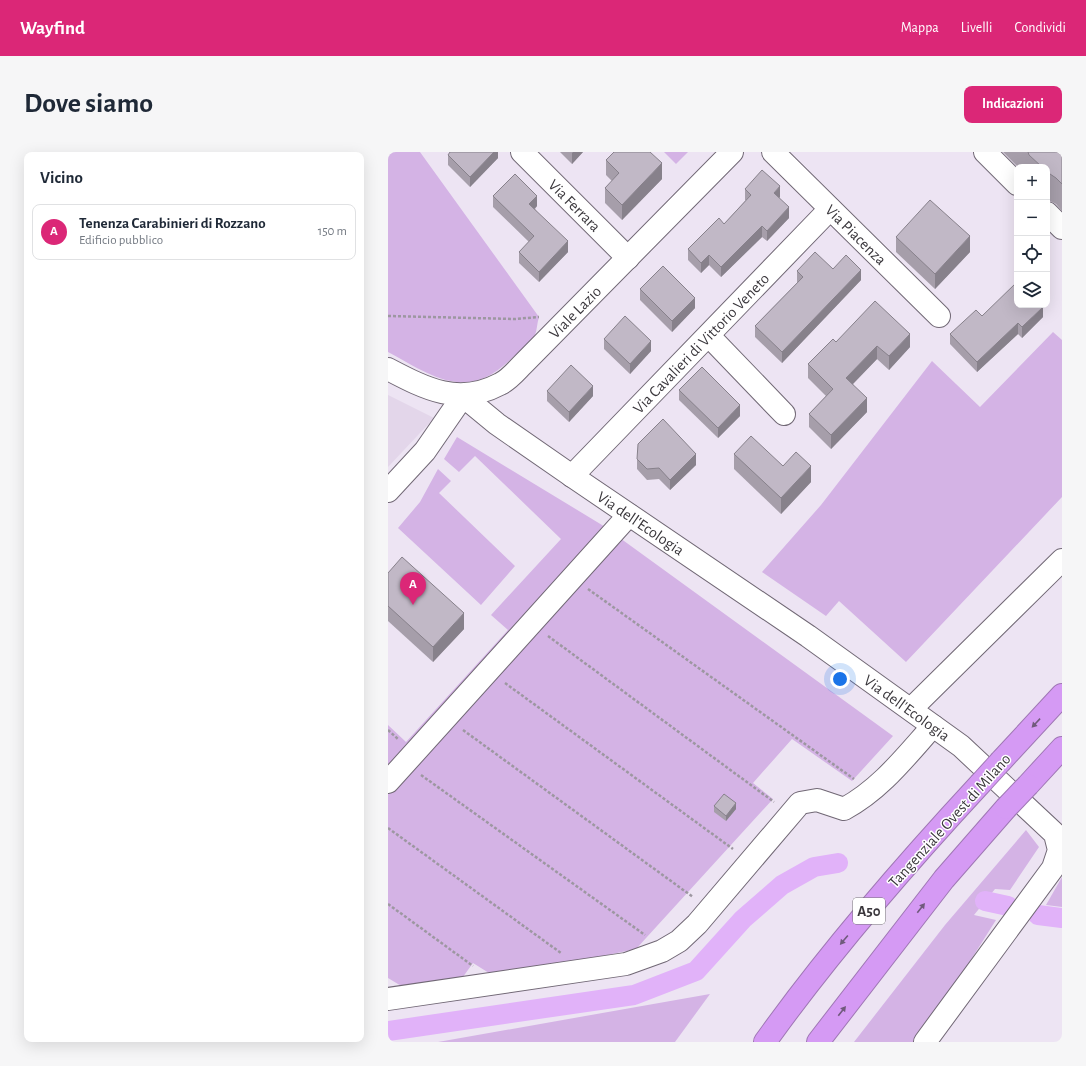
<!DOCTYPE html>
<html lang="it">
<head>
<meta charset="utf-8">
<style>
	body { margin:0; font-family:"Alegreya Sans",sans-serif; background:#f6f6f7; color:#1f2937 }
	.controls { position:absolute; right:12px; top:12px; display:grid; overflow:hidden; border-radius:8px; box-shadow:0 4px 16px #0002 }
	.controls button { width:36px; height:36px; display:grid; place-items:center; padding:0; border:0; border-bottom:1px solid #e0e1e3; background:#fff; color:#1f2937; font:20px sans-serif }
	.you { position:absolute; left:452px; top:527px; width:14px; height:14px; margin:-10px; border:3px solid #fff; border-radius:50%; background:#1a73e8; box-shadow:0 0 0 6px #1a73e833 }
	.badge { display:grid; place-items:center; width:26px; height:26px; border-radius:50%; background:#db2777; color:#fff; font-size:13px; font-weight:700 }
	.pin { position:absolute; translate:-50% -33px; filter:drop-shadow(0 1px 2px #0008) }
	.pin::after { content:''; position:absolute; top:21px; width:14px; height:12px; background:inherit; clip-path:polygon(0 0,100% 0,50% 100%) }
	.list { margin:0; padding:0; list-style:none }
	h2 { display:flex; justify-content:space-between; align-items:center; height:52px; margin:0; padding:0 16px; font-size:17px }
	h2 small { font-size:13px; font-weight:400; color:#747a83 }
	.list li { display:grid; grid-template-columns:26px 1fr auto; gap:12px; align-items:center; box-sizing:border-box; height:56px; margin:0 8px 8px; padding:0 8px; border:1px solid #e0e1e3; border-radius:8px }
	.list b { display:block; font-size:15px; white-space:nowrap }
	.list p { margin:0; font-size:13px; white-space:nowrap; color:#747a83 }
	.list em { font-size:13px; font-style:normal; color:#747a83 }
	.icon { flex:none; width:22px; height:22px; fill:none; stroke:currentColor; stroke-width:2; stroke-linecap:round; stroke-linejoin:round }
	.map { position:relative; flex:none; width:674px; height:890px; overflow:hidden; border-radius:8px }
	header { display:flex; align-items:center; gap:24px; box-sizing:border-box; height:56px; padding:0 20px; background:#db2777; color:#fff }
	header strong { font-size:19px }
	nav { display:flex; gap:22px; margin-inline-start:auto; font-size:14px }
	.intro { display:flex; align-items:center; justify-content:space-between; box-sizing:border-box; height:96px; padding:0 24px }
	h1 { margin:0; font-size:28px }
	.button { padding:10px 18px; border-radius:8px; background:#db2777; color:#fff; font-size:14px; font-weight:700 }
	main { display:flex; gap:24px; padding:0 24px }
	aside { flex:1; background:#fff; border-radius:8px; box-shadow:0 4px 16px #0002 }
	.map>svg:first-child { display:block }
	.built { fill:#e3d6ea }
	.green { fill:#d4b3e5 }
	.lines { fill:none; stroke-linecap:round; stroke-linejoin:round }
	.canal { stroke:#e1b2f9; stroke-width:20 }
	.minor-casing { stroke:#716875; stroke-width:24 }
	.highway-casing { stroke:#9f77b4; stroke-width:24 }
	.path { stroke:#9d97a1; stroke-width:2.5; stroke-dasharray:3 2; stroke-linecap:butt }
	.minor { stroke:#fff; stroke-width:22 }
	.highway { stroke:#d59af4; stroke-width:22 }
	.highway-bridge-casing { stroke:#9f77b4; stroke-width:24; stroke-linecap:butt }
	.highway-bridge { stroke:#d59af4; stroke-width:22 }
	.wall { fill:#a69eaa }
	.shaded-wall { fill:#87818b }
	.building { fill:#c1b8c6; stroke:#87818b }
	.oneway { fill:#705a7c }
	.labels { text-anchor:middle; stroke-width:3; stroke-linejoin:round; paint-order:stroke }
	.shield { fill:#fff; stroke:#757376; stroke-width:1 }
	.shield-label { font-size:15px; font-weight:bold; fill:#3a373c }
	.street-label { font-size:16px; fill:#3a373c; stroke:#fff }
</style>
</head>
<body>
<header>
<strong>Wayfind</strong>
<nav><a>Mappa</a><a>Livelli</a><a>Condividi</a></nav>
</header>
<div class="intro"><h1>Dove siamo</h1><a class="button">Indicazioni</a></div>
<main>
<aside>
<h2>Vicino<small></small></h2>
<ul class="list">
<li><span class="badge">A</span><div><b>Tenenza Carabinieri di Rozzano</b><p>Edificio pubblico</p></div><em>150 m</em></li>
</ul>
</aside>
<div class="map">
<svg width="674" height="890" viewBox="0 0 674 890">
	<rect width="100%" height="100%" fill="#ede4f3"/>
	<path class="built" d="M0,243l46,23 -46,49z"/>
	<g class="green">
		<path d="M0,0h32l119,165c-2,6 -2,13 -4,18 -4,8 -15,16 -22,22 -45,46 -79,20 -125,-5z"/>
		<path d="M276,0h24l-12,12z"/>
		<path d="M665,180l9,8v157l-156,165 -67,-61 -13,15 -64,-44 59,-67 111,-144 48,46z"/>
		<path d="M69,285l145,88 291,211 -41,45 -60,-42 -39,44 20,16 -137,150 -139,29 -24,-15 -13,18 -52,9 -20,-12v-253l18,17 102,-112 -17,-15 70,-76 -86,-83 -16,16 -15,-13z"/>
		<path d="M50,317l13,12 -12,12 76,73 -34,39 -83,-77 22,-26z"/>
		<path d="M638,678l13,17 -29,43 -15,-1 -21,26 22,5 -77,122h-65l91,-117z"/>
		<path d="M674,725v30l-16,-2z"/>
		<path d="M322,842l-35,48h-237z"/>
	</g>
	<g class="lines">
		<g class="canal">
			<path d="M597,749l23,5"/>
			<path d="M650,763l24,3"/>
			<path d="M0,879l246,-36 62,-24 47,-52 39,-34 32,-18 24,-4"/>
		</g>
		<g class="minor-casing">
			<g id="minor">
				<path id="s1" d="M134,0l106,106"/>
				<path id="s2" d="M385,0l166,164"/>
				<path d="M597,0l32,32"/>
				<path d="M659,61l15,15"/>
				<path d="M321,184l75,78"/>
				<path id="s3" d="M0,217c38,20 71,37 112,15 9,-4 16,-13 23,-20l209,-212"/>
				<path id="s4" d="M184,324l258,-267"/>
				<path id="s5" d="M0,339l37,-40 38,-55 34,28 75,52 236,160 153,110 94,88 4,16 -6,18 -128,174"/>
				<path d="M523,557l151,-149"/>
				<path d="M0,630l241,-267"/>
				<path d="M0,847l238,-35 36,-13 17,-10 18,-17 103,-121 17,-3 27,9c37,-20 62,-53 89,-83"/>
			</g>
		</g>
		<g class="highway-casing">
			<g id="highway">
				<path d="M613,609l61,-66"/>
				<path d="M640,633l34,-37"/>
				<path d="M377,890c65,-91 139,-176 215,-258"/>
				<path d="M430,890l126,-163 62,-71"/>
			</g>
		</g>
		<g class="path">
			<path d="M0,164l127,3 24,-2"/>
			<path d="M200,437l266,190"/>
			<path d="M160,484l226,166"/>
			<path d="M117,531l228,166"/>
			<path d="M0,578l10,9"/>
			<path d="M75,578l230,167"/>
			<path d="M33,623l224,160"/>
			<path d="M0,676l173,125"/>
			<path d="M0,752l85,62"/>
		</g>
		<use href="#minor" class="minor"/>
		<use href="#highway" class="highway"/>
		<g class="highway-bridge-casing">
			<g id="highway-bridge">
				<path d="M592,632l21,-23"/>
				<path d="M618,656l22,-23"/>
			</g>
		</g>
		<use href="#highway-bridge" class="highway-bridge"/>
	</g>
	<g class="wall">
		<path d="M110,0v6l-28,29 -22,-22v-10z"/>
		<path d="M172,0h23l-11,12z"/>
		<path d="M615,0h59v59l-6,-7 -6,-3 -3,-3v-31h-29z"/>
		<path d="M218,8l56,19 -40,41 -17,-17v-15l7,-7 -6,-6z"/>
		<path d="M357,37l35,8 -1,1 10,20 -22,23 -5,-4 -41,40 -12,-12 -8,8 -13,-13v-11l36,-25 22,-24h-1z"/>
		<path d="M105,44l44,10 -2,3 33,43 -29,30 -20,-19v-11l10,-10 -36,-35z"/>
		<path d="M508,85l74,15 -35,37 -39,-37z"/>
		<path d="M445,117l28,11 -79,83 -27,-26v-11l43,-44h-1v-11z"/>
		<path d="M252,137l55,19 -23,24 -32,-32z"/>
		<path d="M594,164l61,1 -21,21 -4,-4 -41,38 -27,-28v-10z"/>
		<path d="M216,187l47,12 -21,23 -26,-25z"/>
		<path d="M448,190l74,5 -21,23 -12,-11 -24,25 14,28 -36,37 -22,-22v-13l17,-18 -18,-18v-14z"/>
		<path d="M291,238l61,26 -22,22 -39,-38z"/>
		<path d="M159,239l46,5 -24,26 -22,-21z"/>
		<path d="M346,302l49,12 28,16 -30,32 -47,-45z"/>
		<path d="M249,307l59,6 -26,25 -11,-11 -12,1 -10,-11z"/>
		<path d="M0,421l76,56 -31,33 -45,-41z"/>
		<path d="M326,654l22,3 -10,12 -12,-9z"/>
	</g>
	<g class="shaded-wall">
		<path d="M106,0h4v6l-28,29v-10z"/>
		<path d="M185,0h10l-11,12v-11z"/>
		<path d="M274,11v16l-40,41v-15z"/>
		<path d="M392,34v11l-6,6v-10z"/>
		<path d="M149,44v10l-8,8v-10z"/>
		<path d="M401,55v11l-22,23v-10z"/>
		<path d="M374,74v11l-41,40v-10z"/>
		<path d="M582,84v16l-35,37v-15z"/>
		<path d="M180,89v11l-29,30v-10z"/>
		<path d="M321,103v10l-8,8v-10z"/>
		<path d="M473,118v10l-79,83v-11z"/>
		<path d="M307,146v10l-23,24v-11z"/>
		<path d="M655,155v10l-21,21v-11z"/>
		<path d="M630,171v11l-41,38v-10z"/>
		<path d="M522,182v13l-21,23v-14z"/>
		<path d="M263,189v10l-21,23v-10z"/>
		<path d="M489,194v13l-31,32v-13z"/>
		<path d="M205,234v10l-24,26v-10z"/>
		<path d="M479,246v14l-36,37v-14z"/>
		<path d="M352,253v11l-22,22v-10z"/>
		<path d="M308,302v11l-26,25v-10z"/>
		<path d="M423,314v16l-30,32v-16z"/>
		<path d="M76,461v16l-31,33v-15z"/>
		<path d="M348,651v6l-10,12v-5z"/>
	</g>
	<g class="building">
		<path d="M62,0h44l-24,25 -22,-22z"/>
		<path d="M226,0h36l12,11 -40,42 -17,-17 14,-15 -13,-13z"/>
		<path d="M640,0h34v32l-6,-6 -9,-6v-5h-5l-13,-12z"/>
		<path d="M374,18l18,16 -6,7 15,14 -22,24 -5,-5 -41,41 -12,-12 -8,8 -13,-14 31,-31 5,6 27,-29 -6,-6z"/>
		<path d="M127,22l22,22 -8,8 39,37 -29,31 -20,-20 15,-16 -41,-40z"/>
		<path d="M542,48l40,36 -35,38 -39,-37z"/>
		<path d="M427,100l18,17 13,-14 15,15 -79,82 -27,-26 48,-49 -6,-6z"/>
		<path d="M275,114l32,32 -23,23 -32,-32z"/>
		<path d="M629,130v23h25l1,2 -21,20 -4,-4 -41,39 -27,-28 26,-24 6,6z"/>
		<path d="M487,149l35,33 -21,22 -12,-10 -31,32 21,20 -36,37 -22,-21 24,-25 -25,-25 25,-25 3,3z"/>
		<path d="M237,164l26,25 -21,23 -26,-25z"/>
		<path d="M183,213l22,21 -24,26 -22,-21z"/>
		<path d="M314,215l38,38 -22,23 -39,-38z"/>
		<path d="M275,267l33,35 -26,26 -11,-12 -12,1 -10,-10 1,-15z"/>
		<path d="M363,284l32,30 13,-14 15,14 -30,32 -47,-44z"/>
		<path d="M14,405l62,56 -31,34 -45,-41v-33z"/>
		<path d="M336,642l12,9 -10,13 -12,-10z"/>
	</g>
	<defs><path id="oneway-solid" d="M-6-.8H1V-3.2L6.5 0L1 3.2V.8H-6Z"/></defs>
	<g class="oneway">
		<use href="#oneway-solid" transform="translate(648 571) rotate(133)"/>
		<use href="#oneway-solid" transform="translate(533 756) rotate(-52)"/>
		<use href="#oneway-solid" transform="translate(456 788) rotate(130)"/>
		<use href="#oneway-solid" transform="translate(454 859) rotate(-52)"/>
	</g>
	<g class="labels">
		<rect class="shield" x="465" y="746" width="32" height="26" rx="3"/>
		<g class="shield-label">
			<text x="481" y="764">A50</text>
		</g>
		<g class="street-label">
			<text dy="6" stroke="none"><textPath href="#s1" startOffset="75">Via Ferrara</textPath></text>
			<text dy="6" stroke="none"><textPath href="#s2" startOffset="117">Via Piacenza</textPath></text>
			<text dy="6" stroke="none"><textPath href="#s3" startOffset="223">Viale Lazio</textPath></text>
			<text dy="6" stroke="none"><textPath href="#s4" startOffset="185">Via Cavalieri di Vittorio Veneto</textPath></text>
			<text dy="6" stroke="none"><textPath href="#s5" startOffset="340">Via dell'Ecologia</textPath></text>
			<text dy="6" stroke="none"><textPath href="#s5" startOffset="664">Via dell'Ecologia</textPath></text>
			<text transform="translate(561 668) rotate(-48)" y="6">Tangenziale Ovest di Milano</text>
		</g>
	</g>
</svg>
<div class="controls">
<button>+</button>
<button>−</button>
<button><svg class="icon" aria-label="locate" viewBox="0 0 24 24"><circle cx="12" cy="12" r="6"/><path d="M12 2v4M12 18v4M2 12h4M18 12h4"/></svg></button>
<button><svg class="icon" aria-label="layers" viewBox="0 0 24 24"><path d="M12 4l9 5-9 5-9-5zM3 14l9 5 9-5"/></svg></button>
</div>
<div class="you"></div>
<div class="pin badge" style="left:25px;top:453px">A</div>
</div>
</main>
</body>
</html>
